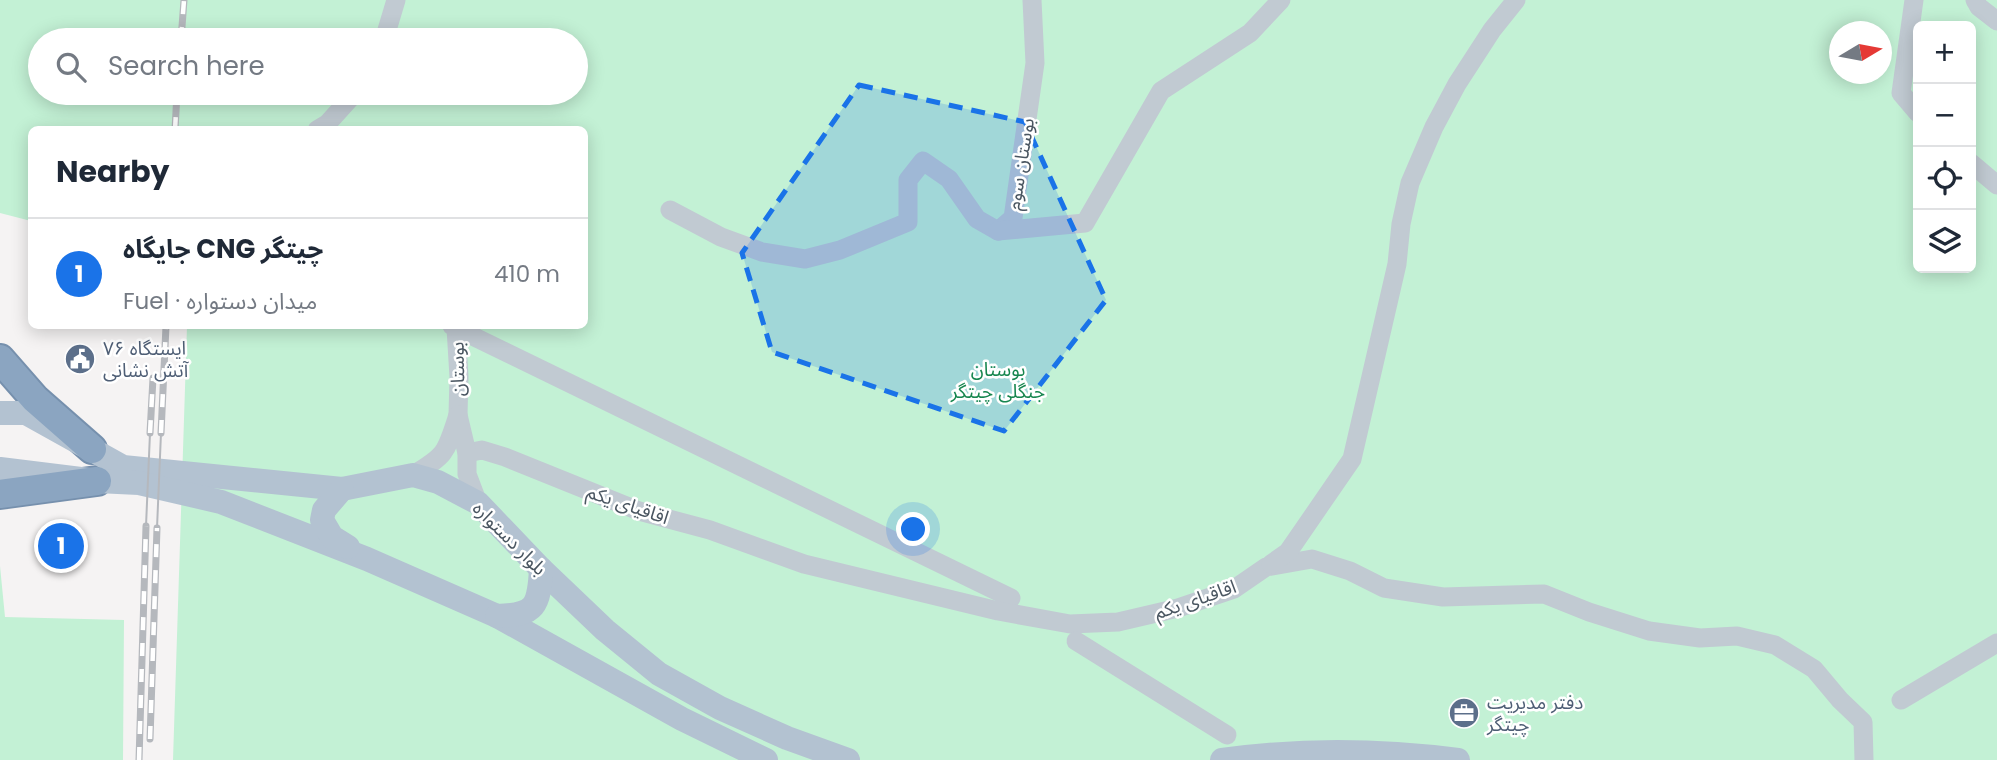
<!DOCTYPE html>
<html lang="en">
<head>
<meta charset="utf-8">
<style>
	body { margin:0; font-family:Poppins,"Noto Sans Arabic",sans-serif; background:#f2f2f3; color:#1f2937 }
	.controls { position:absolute; right:21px; top:21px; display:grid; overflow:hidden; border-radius:10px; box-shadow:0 4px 18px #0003 }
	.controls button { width:63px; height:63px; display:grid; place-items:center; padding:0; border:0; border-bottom:2px solid #e0e1e3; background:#fff; color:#1f2937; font:35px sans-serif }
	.compass { position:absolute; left:1829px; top:21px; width:63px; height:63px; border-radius:50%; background:#fff; box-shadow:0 4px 18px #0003; rotate:80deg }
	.you { position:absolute; left:914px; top:530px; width:24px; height:24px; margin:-18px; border:5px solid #fff; border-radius:50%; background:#1a73e8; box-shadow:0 0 0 10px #1a73e833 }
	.badge { display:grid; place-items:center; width:46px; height:46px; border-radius:50%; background:#1a73e8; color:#fff; font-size:23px; font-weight:700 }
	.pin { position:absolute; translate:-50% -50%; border:4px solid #fff; box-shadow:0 2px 7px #0006 }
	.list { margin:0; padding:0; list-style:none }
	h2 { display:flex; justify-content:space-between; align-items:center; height:91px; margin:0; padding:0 28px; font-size:30px }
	h2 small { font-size:23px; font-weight:400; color:#747a83 }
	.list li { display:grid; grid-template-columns:46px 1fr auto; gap:21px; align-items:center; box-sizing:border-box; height:112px; padding:0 28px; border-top:2px solid #e0e1e3 }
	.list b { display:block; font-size:26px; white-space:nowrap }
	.list p { margin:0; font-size:23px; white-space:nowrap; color:#747a83 }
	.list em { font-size:23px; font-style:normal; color:#747a83 }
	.icon { flex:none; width:38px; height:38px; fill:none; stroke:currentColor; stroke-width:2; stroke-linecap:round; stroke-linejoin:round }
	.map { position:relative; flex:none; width:1997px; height:760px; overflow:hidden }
	.search { position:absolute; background:#fff; box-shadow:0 4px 18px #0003; left:28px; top:28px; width:560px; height:77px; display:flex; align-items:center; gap:18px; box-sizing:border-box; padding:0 24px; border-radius:38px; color:#747a83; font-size:26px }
	.panel { position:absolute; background:#fff; box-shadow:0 4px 18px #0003; left:28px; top:126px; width:560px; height:203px; border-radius:10px }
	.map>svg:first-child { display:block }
	.green { fill:#c3f1d5; fill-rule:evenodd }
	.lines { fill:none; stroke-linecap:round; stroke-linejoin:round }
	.highway-casing { stroke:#7690ad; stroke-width:32 }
	.minor { stroke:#c1cad2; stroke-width:19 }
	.major { stroke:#b3c2d1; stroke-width:24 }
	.highway { stroke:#8ba5c1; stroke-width:28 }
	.tram { stroke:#b5b8bd; stroke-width:2 }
	.rail-casing { stroke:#b5b8bd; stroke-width:7 }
	.rail { stroke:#fff; stroke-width:4.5; stroke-dasharray:13; stroke-linecap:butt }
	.marked { fill:#1a73e8; fill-opacity:0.2; stroke:#1a73e8; stroke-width:5; stroke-dasharray:14 9; stroke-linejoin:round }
	.labels { text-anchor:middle; stroke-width:5; stroke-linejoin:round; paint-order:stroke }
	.street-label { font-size:19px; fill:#4a5661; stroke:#fff }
	.service-label { font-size:19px; fill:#4e5e75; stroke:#fff; text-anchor:start }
	.park-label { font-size:19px; fill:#17864f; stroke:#fff }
</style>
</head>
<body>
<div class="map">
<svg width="1997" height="760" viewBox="0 0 1997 760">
	<rect width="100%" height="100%" fill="#f5f3f3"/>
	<g class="green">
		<path d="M0,0h1997v760h-1824l14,-434h397v-196h-552l-1,91 -31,-8zM1918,26h53v242h-53zM1840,32h42v42h-42zM40,40h536v53h-536z"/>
		<path d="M0,566l5,51 119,3 -1,140h-123z"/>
	</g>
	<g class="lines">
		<g class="highway-casing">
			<g id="highway">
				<path d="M0,359l35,40 57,50"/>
				<path d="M0,494l97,-13"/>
			</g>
		</g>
		<g class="minor">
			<path d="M1914,0l-13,93 17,20"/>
			<path d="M1975,0l4,7 18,14"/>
			<path d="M384,40l12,-40"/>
			<path d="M317,130l10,-6 28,-31"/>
			<path d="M1971,163l26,22"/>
			<path d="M670,210l51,27 41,15 43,7 35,-9 68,-28v-42l15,-19 26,18 28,40 21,12 15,-13 22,-155 -3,-63"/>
			<path d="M998,231l87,-8 76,-132 89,-58 31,-33"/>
			<path d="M452,326l4,2 3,49 -1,38"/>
			<path d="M456,328l555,270"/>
			<path d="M467,453l15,-3 23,7 134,54 71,19 94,34 194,47 72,13 48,-2 60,-14 56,-19 32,-22 46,-8 38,12 34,17 59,9 101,-3 45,18 60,19 51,7 37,-2 38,9 39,24 26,31 23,22 1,38"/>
			<path d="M413,475c34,-20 33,-23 45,-60l9,38v21l11,29"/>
			<path d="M1271,564l17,-12 64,-93 45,-195 4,-40 9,-41 24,-56 23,-43 35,-54 24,-30"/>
			<path d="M1076,641l151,94"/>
			<path d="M1901,700l96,-57"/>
		</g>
		<g class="major">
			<path d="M0,413h26l97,54 219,22 71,-14 25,7 40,21 63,66 64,61 54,44 61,34 67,30 61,22"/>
			<path d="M0,469l97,12 42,2 82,19 146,57 130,57 185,103 84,41"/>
			<path d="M342,489l-18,21 -2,10 10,17 16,10"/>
			<path d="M497,616c39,-1 42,-10 44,-47"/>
			<path d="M1222,760c78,-11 158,-10 236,0"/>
		</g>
		<use href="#highway" class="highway"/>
		<g class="tram">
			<path d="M146,526l4,-93"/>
			<path d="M157,528l4,-95"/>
		</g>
		<g class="rail-casing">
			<g id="rail">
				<path d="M181,40l3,-40"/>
				<path d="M175,130l2,-37"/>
				<path d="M150,433l3,-55"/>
				<path d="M161,433l5,-107"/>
				<path d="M150,739l7,-211"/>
				<path d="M139,760l7,-234"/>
			</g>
		</g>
		<use href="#rail" class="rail"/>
	</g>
	<path class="marked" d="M859,85l166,37 81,178 -102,131 -232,-79 -30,-99z"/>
	<defs>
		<g id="civic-disc" transform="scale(1.575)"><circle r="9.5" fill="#5c6f8a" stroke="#fff"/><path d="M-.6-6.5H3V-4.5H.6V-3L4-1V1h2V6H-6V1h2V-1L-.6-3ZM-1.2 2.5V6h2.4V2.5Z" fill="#fff"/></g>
		<g id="office-disc" transform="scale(1.575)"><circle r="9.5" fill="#5c6f8a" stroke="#fff"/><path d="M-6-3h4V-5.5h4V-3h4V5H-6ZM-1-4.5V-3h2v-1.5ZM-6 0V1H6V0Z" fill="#fff"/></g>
	</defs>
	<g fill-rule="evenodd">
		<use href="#civic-disc" x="80" y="359"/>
		<use href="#office-disc" x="1464" y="713"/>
	</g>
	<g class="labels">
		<g class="street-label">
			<text transform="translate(1020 164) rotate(-81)" y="7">بوستان سوم</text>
			<text transform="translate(457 369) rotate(-91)" y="7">بوستان</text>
			<text transform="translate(628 504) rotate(19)" y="7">اقاقیای یکم</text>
			<text transform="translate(510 538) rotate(45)" y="7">بلوار دستواره</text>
			<text transform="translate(1195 599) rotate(-19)" y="7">اقاقیای یکم</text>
		</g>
		<g class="service-label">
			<text x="103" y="355">ایستگاه ۷۶<tspan x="103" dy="22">آتش نشانی</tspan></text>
			<text x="1487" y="709">دفتر مدیریت<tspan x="1487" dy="22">چیتگر</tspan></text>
		</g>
		<g class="park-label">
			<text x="998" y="376">بوستان<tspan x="998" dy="22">جنگلی چیتگر</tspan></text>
		</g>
	</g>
</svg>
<div class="controls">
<button>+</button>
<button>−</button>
<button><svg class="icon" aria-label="locate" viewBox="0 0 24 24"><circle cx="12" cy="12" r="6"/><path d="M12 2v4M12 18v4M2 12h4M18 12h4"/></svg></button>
<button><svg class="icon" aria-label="layers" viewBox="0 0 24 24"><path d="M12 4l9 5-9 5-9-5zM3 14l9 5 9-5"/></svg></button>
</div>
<svg class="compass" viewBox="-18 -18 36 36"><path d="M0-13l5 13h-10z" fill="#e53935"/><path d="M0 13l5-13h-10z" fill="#747a83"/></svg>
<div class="you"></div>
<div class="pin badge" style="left:61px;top:546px">1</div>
<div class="search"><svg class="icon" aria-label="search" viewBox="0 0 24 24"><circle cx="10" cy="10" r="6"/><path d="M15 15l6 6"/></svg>Search here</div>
<section class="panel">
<h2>Nearby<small></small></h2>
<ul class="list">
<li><span class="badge">1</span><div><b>جایگاه CNG چیتگر</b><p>Fuel · میدان دستواره</p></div><em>410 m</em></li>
</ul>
</section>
</div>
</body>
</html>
